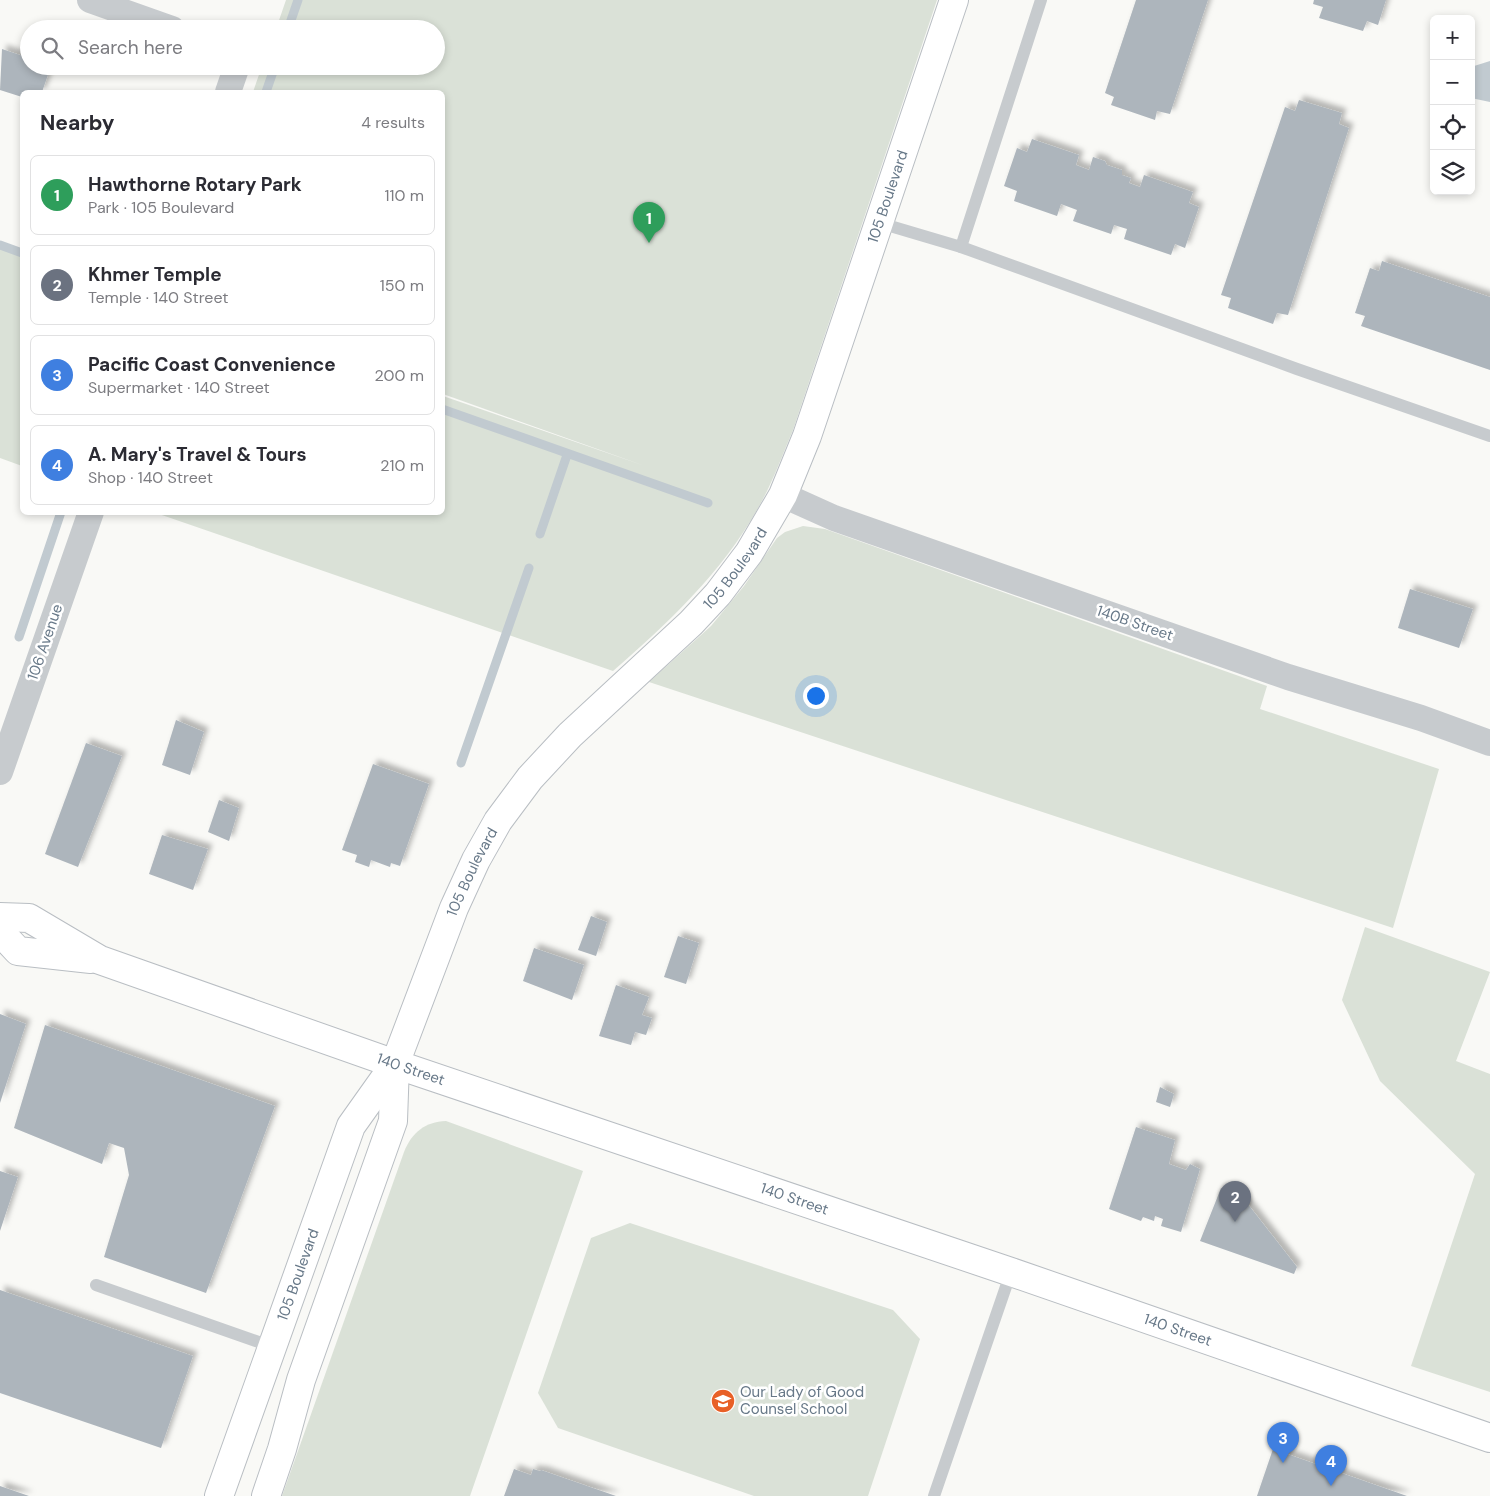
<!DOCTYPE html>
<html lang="en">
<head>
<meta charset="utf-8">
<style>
	body { margin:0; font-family:"DM Sans",sans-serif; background:#f2f2f3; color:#2b2b33 }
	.controls { position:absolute; right:15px; top:15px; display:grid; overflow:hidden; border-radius:8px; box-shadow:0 2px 8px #0003 }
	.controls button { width:45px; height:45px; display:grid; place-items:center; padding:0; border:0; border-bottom:1px solid #e1e1e2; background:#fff; color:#2b2b33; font:25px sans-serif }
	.you { position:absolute; left:815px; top:695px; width:18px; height:18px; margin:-12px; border:4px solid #fff; border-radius:50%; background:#1a73e8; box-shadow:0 0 0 8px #1a73e833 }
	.badge { display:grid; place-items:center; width:32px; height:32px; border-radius:50%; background:#e86027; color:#fff; font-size:16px; font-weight:700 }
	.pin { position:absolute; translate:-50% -41px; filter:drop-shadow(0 1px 2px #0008) }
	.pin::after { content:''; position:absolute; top:26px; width:18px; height:15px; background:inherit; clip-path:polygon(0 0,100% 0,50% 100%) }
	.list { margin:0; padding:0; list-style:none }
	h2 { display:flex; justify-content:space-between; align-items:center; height:65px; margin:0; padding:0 20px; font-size:21px }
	h2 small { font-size:16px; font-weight:400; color:#7c7c81 }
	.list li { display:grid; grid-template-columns:32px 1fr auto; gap:15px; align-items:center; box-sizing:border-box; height:80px; margin:0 10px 10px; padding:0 10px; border:1px solid #e1e1e2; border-radius:8px }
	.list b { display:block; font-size:19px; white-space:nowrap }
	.list p { margin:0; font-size:16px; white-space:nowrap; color:#7c7c81 }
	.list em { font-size:16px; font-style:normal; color:#7c7c81 }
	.icon { flex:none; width:28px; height:28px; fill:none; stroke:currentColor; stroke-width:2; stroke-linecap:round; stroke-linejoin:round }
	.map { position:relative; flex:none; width:1490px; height:1496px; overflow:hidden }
	.search { position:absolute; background:#fff; box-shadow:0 2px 8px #0003; left:20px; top:20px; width:425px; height:55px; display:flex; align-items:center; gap:12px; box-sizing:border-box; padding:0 18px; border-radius:28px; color:#7c7c81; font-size:19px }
	.panel { position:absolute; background:#fff; box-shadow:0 2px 8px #0003; left:20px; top:90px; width:425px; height:425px; border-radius:8px }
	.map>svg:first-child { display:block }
	.green { fill:#dae1d7 }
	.water { fill:#c1cad0 }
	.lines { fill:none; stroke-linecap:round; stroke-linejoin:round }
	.stream { stroke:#c1cad0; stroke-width:9 }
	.building { fill:#adb5bc; filter:url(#shadow) }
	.secondary-casing { stroke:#b9bec3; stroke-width:30 }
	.lane { stroke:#c7cbce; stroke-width:12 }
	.street { stroke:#c7cbce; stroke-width:26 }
	.secondary { stroke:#fff; stroke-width:28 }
	.labels { text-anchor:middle; stroke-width:5; stroke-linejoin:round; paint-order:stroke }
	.street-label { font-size:15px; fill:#677888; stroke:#fff }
	.poi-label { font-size:15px; fill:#677888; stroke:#fff; text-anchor:start }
</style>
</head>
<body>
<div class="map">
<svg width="1490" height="1496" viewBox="0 0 1490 1496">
	<defs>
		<filter id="shadow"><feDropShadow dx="4.5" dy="-4.5" stdDeviation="2.5" flood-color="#0004"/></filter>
	</defs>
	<rect width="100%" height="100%" fill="#f9f9f6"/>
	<g class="green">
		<path d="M286,0h651l-144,430c-8,19 -16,40 -25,59 -36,74 -94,129 -155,182l-457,-158 286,-1 1,-116 202,70 -202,-72 -1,-302h-189l9,-26h174v-37h-160z"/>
		<path d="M0,242l22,8v216l-22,-8z"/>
		<path d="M803,526l22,3 442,157 -7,23 179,60 -46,159 -744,-246 62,-56 33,-40 33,-48 8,-6z"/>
		<path d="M1365,927l125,45 -34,89 34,13v318l-79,-26 64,-192 -95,-93 -38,-81z"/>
		<path d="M446,1121l137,50 -113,325h-188l122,-344c8,-20 21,-30 42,-31z"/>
		<path d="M630,1223l263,87 27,29 -52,157h-114l-196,-68 -20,-35 53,-155z"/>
	</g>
	<path class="water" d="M1490,61v41l-19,-4v-31z"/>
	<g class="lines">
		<g class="stream">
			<path d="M288,29l10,-29"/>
			<path d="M266,92l9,-26"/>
			<path d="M0,245l22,8"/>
			<path d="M442,409l266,94"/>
			<path d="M540,534l27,-79"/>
			<path d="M19,637l42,-125"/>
			<path d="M461,763l68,-195"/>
		</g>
	</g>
	<g class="building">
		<path d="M1136,0h72l-38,114 -13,-3 -2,9 -44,-15 3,-8 -9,-4z"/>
		<path d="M1314,0h72l-8,25 -11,-4 -4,10 -44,-13 4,-11 -10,-3z"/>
		<path d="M2,49l27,9v8h22l-9,26h-20v5l-22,-7z"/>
		<path d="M1299,100l43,13 -3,11 10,4 -61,187 -11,-2 -4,11 -45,-16 3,-10 -10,-3 64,-188 10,4z"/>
		<path d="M1032,139l47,16 -3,10 13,5 4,-13 12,4 2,4 15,5v5l9,3 -2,5 11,4 4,-12 49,17 -4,11 10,4 -14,41 -10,-4 -4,11 -47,-16 3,-10 -13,-4 -3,9 -38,-13 4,-11 -16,-6 -4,12 -43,-15 3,-10 -13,-5 13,-38 10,4z"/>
		<path d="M1382,261l108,36v73l-129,-44 4,-10 -10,-3 15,-45 9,3z"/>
		<path d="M1410,589l63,20 -14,39 -61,-20z"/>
		<path d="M176,720l28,12 -14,43 -28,-10z"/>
		<path d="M86,743l36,13 -44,111 -33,-13z"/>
		<path d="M373,764l56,20 -29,82 -9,-3 -1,4 -19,-7 -2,7 -14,-5 2,-7 -15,-5z"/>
		<path d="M219,800l20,8 -10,33 -21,-9z"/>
		<path d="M162,835l46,14 -15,41 -44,-16z"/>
		<path d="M591,916l16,6 -11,34 -18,-6z"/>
		<path d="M678,936l21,7 -13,41 -22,-7z"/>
		<path d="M534,948l50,17 -12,35 -49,-19z"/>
		<path d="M616,985l33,12 -7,18 10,3 -6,17 -11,-3 -4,13 -32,-9z"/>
		<path d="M0,1014l26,10 -26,79z"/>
		<path d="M45,1025l230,81 -69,187 -102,-36 25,-82 -5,-27 -15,-5 -7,21 -88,-36z"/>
		<path d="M1160,1087l14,7 -4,13 -14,-5z"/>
		<path d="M1136,1127l39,13 -6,24 17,6 4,-6 10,5 -19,63 -20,-6 2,-7 -8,-3 -1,5 -11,-4 -2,4 -32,-12z"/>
		<path d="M0,1171l18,6 -18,54z"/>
		<path d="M1221,1188l17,5 -2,6 11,4 50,64 -3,7 -94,-33z"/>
		<path d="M0,1290l193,66 -32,92 -161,-55z"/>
		<path d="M1273,1449l134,47h-150z"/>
		<path d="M514,1469l17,6 2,-6 7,2 1,-1 75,26h-112z"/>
		<path d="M0,1486l29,10h-29z"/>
	</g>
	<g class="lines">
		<g class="secondary-casing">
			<g id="secondary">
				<path id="s1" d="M0,917l29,1 71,42 295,104 616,208 479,166"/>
				<path d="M0,932l18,19 73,8"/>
				<path id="s2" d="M219,1496l132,-370 44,-62 59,-156 22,-48 22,-39 32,-43 40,-43 121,-112 27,-29 31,-41 34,-58 24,-59 147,-436"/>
				<path d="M266,1496l16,-47 19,-69 92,-259 2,-57"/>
			</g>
		</g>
		<g class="lane">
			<path d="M1041,0l-80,247 336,122 193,67"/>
			<path d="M880,223l81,24"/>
			<path d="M96,1285l177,62"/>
			<path d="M934,1496l77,-224"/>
		</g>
		<g class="street">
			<path d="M90,0l82,29"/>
			<path d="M228,92l9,-26"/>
			<path d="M783,495l51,23 454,159 133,41 69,25"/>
			<path d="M0,772l91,-260"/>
		</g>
		<use href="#secondary" class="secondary"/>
	</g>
	<defs>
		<g id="school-disc" transform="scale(1.25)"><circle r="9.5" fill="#e86027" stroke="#fff"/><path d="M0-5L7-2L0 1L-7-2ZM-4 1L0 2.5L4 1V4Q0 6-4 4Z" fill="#fff"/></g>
	</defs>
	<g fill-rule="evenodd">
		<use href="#school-disc" x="723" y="1401"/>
	</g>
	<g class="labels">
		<g class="street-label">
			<text dy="5" stroke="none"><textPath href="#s2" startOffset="1485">105 Boulevard</textPath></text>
			<text dy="5" stroke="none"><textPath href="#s2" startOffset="1081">105 Boulevard</textPath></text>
			<text transform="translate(1135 623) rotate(19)" y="5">140B Street</text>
			<text transform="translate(45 642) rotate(-71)" y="5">106 Avenue</text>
			<text dy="5" stroke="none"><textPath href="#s2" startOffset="676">105 Boulevard</textPath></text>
			<text dy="5" stroke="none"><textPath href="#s1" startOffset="441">140 Street</textPath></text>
			<text dy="5" stroke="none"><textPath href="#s1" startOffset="846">140 Street</textPath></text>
			<text dy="5" stroke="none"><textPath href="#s2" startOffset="235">105 Boulevard</textPath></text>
			<text dy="5" stroke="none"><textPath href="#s1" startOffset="1251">140 Street</textPath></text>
		</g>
		<g class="poi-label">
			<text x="740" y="1397">Our Lady of Good<tspan x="740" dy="17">Counsel School</tspan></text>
		</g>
	</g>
</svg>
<div class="controls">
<button>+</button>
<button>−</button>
<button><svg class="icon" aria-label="locate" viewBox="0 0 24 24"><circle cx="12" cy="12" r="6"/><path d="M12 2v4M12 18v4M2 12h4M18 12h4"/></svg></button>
<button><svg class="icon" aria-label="layers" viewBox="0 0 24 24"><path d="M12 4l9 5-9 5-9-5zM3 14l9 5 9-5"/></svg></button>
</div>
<div class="you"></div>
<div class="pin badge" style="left:649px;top:243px;background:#2e9e5b">1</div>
<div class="pin badge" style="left:1235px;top:1222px;background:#6b7280">2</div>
<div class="pin badge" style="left:1283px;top:1463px;background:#3f7fe0">3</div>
<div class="pin badge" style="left:1331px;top:1486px;background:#3f7fe0">4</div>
<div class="search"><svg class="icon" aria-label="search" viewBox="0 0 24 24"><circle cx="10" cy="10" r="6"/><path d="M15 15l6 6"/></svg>Search here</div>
<section class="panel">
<h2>Nearby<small>4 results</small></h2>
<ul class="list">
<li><span class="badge" style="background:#2e9e5b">1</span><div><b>Hawthorne Rotary Park</b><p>Park · 105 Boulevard</p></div><em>110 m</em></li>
<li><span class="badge" style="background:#6b7280">2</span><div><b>Khmer Temple</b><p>Temple · 140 Street</p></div><em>150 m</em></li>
<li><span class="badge" style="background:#3f7fe0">3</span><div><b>Pacific Coast Convenience</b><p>Supermarket · 140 Street</p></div><em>200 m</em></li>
<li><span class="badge" style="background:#3f7fe0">4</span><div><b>A. Mary's Travel &amp; Tours</b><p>Shop · 140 Street</p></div><em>210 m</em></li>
</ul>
</section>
</div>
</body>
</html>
